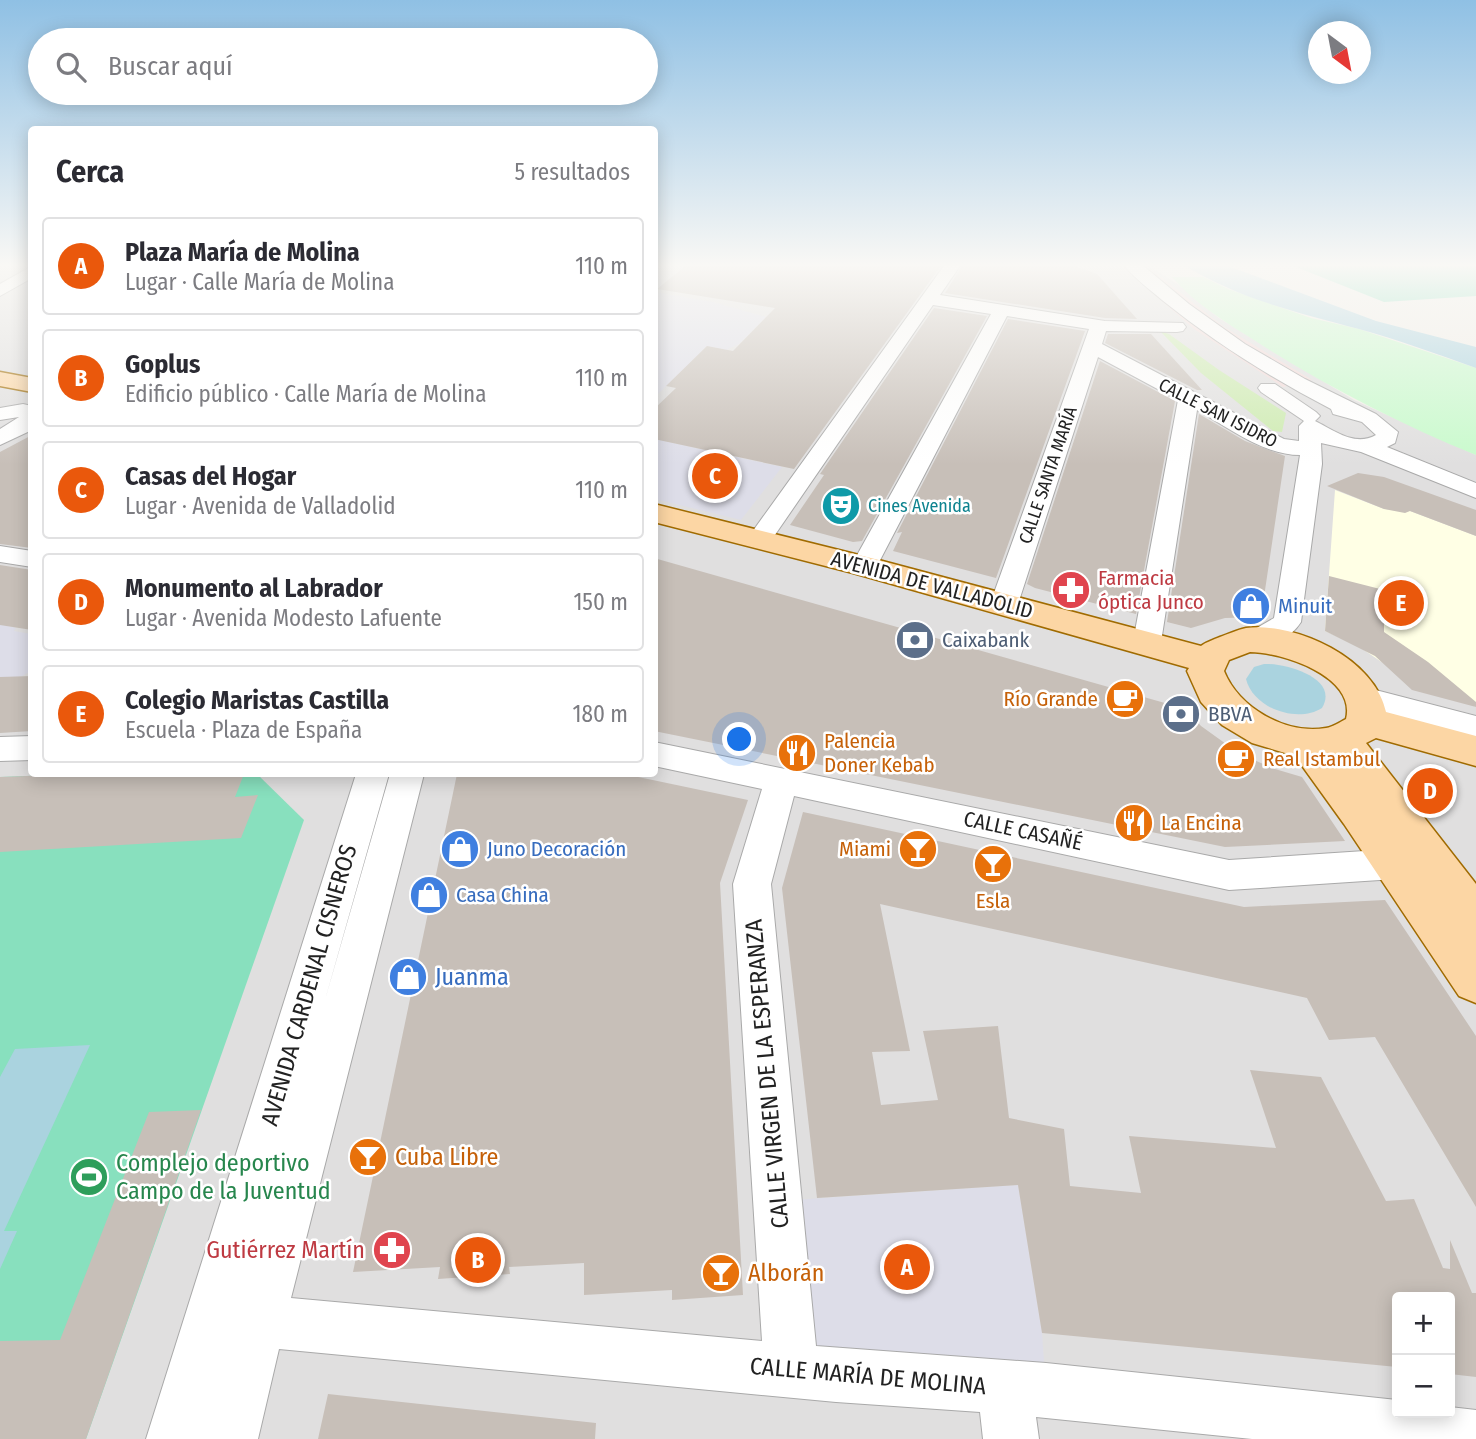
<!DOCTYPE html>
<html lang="es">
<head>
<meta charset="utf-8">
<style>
	body { margin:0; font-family:"Fira Sans Condensed",sans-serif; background:#f2f2f3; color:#2b2b33 }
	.controls { position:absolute; right:21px; bottom:21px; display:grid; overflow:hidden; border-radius:7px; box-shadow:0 4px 18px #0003 }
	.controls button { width:63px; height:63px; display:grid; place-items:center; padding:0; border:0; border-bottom:2px solid #e1e1e2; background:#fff; color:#2b2b33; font:35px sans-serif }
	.compass { position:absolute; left:1308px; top:21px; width:63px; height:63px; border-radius:50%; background:#fff; box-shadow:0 4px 18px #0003; rotate:148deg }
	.you { position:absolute; left:740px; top:740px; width:24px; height:24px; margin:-18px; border:5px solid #fff; border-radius:50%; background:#1a73e8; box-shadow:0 0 0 10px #1a73e833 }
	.badge { display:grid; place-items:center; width:46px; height:46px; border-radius:50%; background:#ea580c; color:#fff; font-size:23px; font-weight:700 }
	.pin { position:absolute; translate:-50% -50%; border:4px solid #fff; box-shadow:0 2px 7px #0006 }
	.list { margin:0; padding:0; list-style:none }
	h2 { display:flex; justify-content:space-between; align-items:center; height:91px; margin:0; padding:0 28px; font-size:30px }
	h2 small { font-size:23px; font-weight:400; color:#7c7c81 }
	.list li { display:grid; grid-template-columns:46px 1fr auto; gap:21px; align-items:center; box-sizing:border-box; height:98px; margin:0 14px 14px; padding:0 14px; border:2px solid #e1e1e2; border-radius:7px }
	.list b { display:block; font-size:26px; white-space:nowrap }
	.list p { margin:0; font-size:23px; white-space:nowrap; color:#7c7c81 }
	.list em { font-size:23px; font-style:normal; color:#7c7c81 }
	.icon { flex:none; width:38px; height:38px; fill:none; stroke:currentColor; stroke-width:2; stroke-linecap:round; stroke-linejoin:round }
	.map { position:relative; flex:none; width:1476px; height:1439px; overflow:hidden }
	.search { position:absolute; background:#fff; box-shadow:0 4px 18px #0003; left:28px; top:28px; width:630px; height:77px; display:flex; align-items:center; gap:18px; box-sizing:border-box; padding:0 24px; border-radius:38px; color:#7c7c81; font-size:26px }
	.panel { position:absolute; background:#fff; box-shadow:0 4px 18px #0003; left:28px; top:126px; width:630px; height:651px; border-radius:7px }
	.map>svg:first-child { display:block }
	.residential { fill:#e0dfdf; fill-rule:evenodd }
	.commercial { fill:#f2dad9 }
	.education { fill:#ffffe5 }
	.grass { fill:#cdebb0 }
	.park { fill:#c8facc }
	.pitch { fill:#88e0be }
	.plaza { fill:#dddde8 }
	.water { fill:#aad3df }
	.building { fill:#c7bfb8 }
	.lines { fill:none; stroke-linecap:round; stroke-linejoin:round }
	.minor-casing { stroke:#a9a9a9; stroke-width:2 }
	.major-casing { stroke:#a06b00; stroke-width:3 }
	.minor { fill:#fff; fill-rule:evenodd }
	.major { fill:#fcd6a4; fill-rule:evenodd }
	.labels { text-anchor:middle; stroke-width:5; stroke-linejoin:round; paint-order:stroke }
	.far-street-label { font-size:18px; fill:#222; stroke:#fff }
	.far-culture-label { font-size:18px; fill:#0d838f; stroke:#fff; text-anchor:start }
	.health-label { font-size:21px; fill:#be3a42; stroke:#fff; text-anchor:start }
	.street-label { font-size:21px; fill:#222; stroke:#fff }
	.shop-label { font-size:21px; fill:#366cbe; stroke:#fff; text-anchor:start }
	.service-label { font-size:21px; fill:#4e5e75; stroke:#fff; text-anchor:start }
	.food-label { font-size:21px; fill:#c56008; stroke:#fff; text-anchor:start }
	.near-shop-label { font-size:24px; fill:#366cbe; stroke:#fff; text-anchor:start }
	.near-street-label { font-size:24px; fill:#222; stroke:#fff }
	.near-food-label { font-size:24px; fill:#c56008; stroke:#fff; text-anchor:start }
	.near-leisure-label { font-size:24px; fill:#27864d; stroke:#fff; text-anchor:start }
	.near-health-label { font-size:24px; fill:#be3a42; stroke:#fff; text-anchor:end }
</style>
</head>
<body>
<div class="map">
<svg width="1476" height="1439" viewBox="0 0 1476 1439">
	<rect width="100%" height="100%" fill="#f2efe9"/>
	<path class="residential" d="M0,263h31l1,511h622l1,-511h489l35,22 40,33 135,82 122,55v984h-1476zM1397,1297h53v116h-53z"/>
	<path class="commercial" d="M1118,263h25l81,64 88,53 -29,7 -89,-58z"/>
	<path class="education" d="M1335,490l49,19 26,2 66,25v171l-87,-40 -31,-21 -33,-15z"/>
	<path class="grass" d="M1160,331l9,3 50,36 67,43 -4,19 -9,-1 -72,-58z"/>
	<path class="park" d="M1172,277h31l25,12 83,29 48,11 117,39v87c-76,-31 -150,-69 -219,-113 -30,-19 -62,-38 -85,-65z"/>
	<g class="pitch">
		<path d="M1286,263h190v33l-92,6z"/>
		<path d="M79,774h178l47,46 -218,619h-86v-662z"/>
	</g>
	<g class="plaza">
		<path d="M655,292l58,10 53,15 -27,27 -13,6 -19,-4 -52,51z"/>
		<path d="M655,439l76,17 51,11 -41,53 -86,-21z"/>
		<path d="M0,610l8,16 8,2 -2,3 17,3v37l-16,9 -15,-3z"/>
		<path d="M1018,1185l24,148 4,57 -255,-19 -13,-170z"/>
	</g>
	<g class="water">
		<path d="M1180,263h40l156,58 100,26v21c-39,-14 -77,-28 -117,-39 -66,-18 -118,-29 -179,-66z"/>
		<path d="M1264,664c21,-1 76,14 58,44 -25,16 -69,0 -76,-29l8,-12z"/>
		<path d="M90,1045l-86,186h13l-17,38v-192l15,-28z"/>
	</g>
	<g class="building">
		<path d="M689,263h254l-149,206 -140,-30v-30l22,-21 -10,-2 41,-40 26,5 42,-43 -118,-19z"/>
		<path d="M964,263h102l31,11 40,45 -32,-1 -160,-25z"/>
		<path d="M934,308l53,8 -125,225 -9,1 -63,-17 34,-50 -4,-1z"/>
		<path d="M1008,319l77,12 -89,247 -103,-27 9,-19 -5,1z"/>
		<path d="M1108,334h43l51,56h-5l-92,-47z"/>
		<path d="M1100,361l75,40 -39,213 -101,-26 -8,-4z"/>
		<path d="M1199,414l46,27 40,15 -24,161 -36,1 -34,10 -24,-6z"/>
		<path d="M32,435v113l-32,-4v-92z"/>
		<path d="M1358,473l26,4 92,33v26l-66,-25 -5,2 -21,-4 -57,-23z"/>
		<path d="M654,558l532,151 15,17 39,28 35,15 27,8 43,64 -120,6 -571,-116z"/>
		<path d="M0,565l32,5v60l-32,-5z"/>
		<path d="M1329,576l55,14v42l44,30 48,40v5l-64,-17 -37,-34 -50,-25z"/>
		<path d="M32,676v55l-32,2v-56z"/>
		<path d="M79,774h165l-9,23 23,-2 -17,43 -241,14v-75z"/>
		<path d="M457,774h167l124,26 -28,83 23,412 -71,5v-10l-88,5v-32l-75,4 1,7 -72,5 2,-12 -87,5z"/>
		<path d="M803,812l441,95 141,-7 91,136v171l-101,-170 -46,3 -22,-42 -427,-94 30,147 -38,1 9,53 57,-5 -15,-69 75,-5 11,92 55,11 6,57 71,7 -12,-57 147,12 -26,-78 71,7 65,124 28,-2 29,69 7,1v-29l22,53h4v84l-26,-3v-77h-53v70l-355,-34 -24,-148 -201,13 -35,-310z"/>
		<path d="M201,1110l-115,329h-86v-98l60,-1 89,-228z"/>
		<path d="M328,1394l268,29 -1,16h-277z"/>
	</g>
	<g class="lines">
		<g class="minor-casing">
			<g id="minor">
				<path d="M946,263h16l-22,32 165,26 78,2 3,4 -3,4 -6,1 -71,-1 -4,13 182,95 15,2v-15l5,-5 -43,-29 -3,-4 3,-4h14l41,28 4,4 -5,5c19,9 39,26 61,14l-14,-13 -29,-8 -2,-5c-60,-31 -117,-67 -169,-109 -13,-11 -29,-23 -40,-37h18l49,41 56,40 60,35 71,35 22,18 -3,11 -8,4 89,36v15l-115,-46 -40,-9 1,21 -21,158c-10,16 -35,30 -53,25l-4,-7 4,-7 26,-15 26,-163c-37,0 -72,-28 -103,-45l-36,232 -4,7 -10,2 -10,-2 -4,-7 45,-242 -80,-43 -80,247 -4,6 -10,3 -10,-3 -4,-6 99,-275 -82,-13 -130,250 -4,6 -9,2 -9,-2 -4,-6 140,-252 -58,-9 -165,240 -9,3 -9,-3 -4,-5 4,-5z"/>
				<path d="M32,266v12l-32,18v-12z"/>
				<path d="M23,404l9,2v24l-32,15v-16l19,-12 -19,3v-12z"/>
				<path d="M0,546l32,5v16l-32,-5z"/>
				<path d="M1364,687l112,29v24l-123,-34 -4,-8 4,-8z"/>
				<path d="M32,736v24l-32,1v-24z"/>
				<path d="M654,742l575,118 166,-11 13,4 5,11 -5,11 -13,4 -166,11 -435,-94 -23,88 45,462 230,17 351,37v13h53v-6l26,3v29h-224l-216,-22 3,22h-56l-3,-27 -144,-10 -557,-53 -21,90h-112l210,-665h33l-64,226 65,-226h34l-133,524 471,43 -29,-457 29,-95 -108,-23z"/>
			</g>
		</g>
		<g class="major-casing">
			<g id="major">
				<path d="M0,372l32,6v14l-32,-6z"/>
				<path d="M654,504l221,55 326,87c5,-4 12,-6 19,-9 8,-3 17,-7 26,-9 51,-6 129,31 140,84l90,24v30l-100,-28 -10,5 110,141v119l-17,-7 -115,-172 -49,-68 -43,-13 -30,-18 -21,-23 -14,-31 2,-3 -336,-95 -199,-51zM1250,652c31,0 107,24 96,67 -6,3 -13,8 -20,9 -40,7 -87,-20 -102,-57l5,-11z"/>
			</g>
		</g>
		<use href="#minor" class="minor"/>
		<use href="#major" class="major"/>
	</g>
	<linearGradient id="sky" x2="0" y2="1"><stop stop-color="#8fc0e4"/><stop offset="0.57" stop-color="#f9f8f5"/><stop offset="1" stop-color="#f9f8f5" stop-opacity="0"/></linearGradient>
	<rect width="1476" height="465" fill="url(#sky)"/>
	<defs>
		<g id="theatre-disc" transform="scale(2.0125)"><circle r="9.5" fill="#0f9aa8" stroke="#fff"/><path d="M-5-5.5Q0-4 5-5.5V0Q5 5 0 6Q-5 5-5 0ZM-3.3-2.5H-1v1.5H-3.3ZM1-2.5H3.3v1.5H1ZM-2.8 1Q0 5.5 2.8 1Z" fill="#fff"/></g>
		<g id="pharmacy-disc" transform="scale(2.0125)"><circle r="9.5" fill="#e0444e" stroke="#fff"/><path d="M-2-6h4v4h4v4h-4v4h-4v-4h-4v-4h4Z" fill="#fff"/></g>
		<g id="shop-disc" transform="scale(2.0125)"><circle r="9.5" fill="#3f7fe0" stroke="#fff"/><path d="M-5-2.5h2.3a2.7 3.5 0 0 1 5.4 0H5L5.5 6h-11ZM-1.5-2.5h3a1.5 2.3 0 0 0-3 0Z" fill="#fff"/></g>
		<g id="bank-disc" transform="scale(2.0125)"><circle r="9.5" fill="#5c6f8a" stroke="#fff"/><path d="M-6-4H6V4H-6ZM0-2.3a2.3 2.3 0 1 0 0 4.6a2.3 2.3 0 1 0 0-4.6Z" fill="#fff"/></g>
		<g id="cafe-disc" transform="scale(2.0125)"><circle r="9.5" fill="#e8710a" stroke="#fff"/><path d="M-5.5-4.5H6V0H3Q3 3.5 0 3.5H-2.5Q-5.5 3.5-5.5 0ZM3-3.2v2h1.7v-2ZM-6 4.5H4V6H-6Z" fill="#fff"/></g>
		<g id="restaurant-disc" transform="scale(2.0125)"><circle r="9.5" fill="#e8710a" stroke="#fff"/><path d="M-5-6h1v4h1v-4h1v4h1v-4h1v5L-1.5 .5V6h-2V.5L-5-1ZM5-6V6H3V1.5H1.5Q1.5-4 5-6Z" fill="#fff"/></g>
		<g id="bar-disc" transform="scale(2.0125)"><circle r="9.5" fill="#e8710a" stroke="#fff"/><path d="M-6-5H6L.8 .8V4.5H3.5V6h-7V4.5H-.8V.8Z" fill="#fff"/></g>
		<g id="stadium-disc" transform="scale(2.0125)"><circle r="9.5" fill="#2e9e5b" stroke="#fff"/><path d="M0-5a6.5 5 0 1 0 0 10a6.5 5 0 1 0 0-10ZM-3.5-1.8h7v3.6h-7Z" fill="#fff"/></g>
	</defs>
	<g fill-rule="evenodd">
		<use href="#theatre-disc" x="841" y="506"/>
		<use href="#pharmacy-disc" x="1071" y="590"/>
		<use href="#shop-disc" x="1251" y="606"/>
		<use href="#bank-disc" x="915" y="640"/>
		<use href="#cafe-disc" x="1125" y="699"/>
		<use href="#bank-disc" x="1181" y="714"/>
		<use href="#restaurant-disc" x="797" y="753"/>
		<use href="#cafe-disc" x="1236" y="759"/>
		<use href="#restaurant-disc" x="1134" y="823"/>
		<use href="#shop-disc" x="460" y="849"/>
		<use href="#bar-disc" x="918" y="849"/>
		<use href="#bar-disc" x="993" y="864"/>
		<use href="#shop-disc" x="429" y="895"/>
		<use href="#shop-disc" x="408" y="977"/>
		<use href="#bar-disc" x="368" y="1157"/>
		<use href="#stadium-disc" x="89" y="1177"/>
		<use href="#pharmacy-disc" x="392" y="1250"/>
		<use href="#bar-disc" x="721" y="1273"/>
	</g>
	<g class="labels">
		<g class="far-street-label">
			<text transform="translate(1218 413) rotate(27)" y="6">CALLE SAN ISIDRO</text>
			<text transform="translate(1048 475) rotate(-71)" y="6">CALLE SANTA MARÍA</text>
		</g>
		<g class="far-culture-label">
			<text x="868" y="512">Cines Avenida</text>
		</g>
		<g class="health-label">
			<text x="1098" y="585">Farmacia<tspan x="1098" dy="24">óptica Junco</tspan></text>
		</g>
		<g class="street-label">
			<text transform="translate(932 585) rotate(15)" y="7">AVENIDA DE VALLADOLID</text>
			<text transform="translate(1023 831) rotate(12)" y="7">CALLE CASAÑÉ</text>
		</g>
		<g class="shop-label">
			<text x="1278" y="613">Minuit</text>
			<text x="487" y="856">Juno Decoración</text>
			<text x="456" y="902">Casa China</text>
		</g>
		<g class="service-label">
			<text x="942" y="647">Caixabank</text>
			<text x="1208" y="721">BBVA</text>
		</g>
		<g class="food-label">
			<text x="1098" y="706" text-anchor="end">Río Grande</text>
			<text x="824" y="748">Palencia<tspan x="824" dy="24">Doner Kebab</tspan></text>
			<text x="1263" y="766">Real Istambul</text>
			<text x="1161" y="830">La Encina</text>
			<text x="891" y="856" text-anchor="end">Miami</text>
			<text x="993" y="908" text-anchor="middle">Esla</text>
		</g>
		<g class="near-shop-label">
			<text x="435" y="985">Juanma</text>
		</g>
		<g class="near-street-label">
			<text transform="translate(309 985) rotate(-74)" y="8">AVENIDA CARDENAL CISNEROS</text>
			<text transform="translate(767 1074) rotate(-95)" y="8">CALLE VIRGEN DE LA ESPERANZA</text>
			<text transform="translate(868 1376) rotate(5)" y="8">CALLE MARÍA DE MOLINA</text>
		</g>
		<g class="near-food-label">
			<text x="395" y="1165">Cuba Libre</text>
			<text x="748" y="1281">Alborán</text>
		</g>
		<g class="near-leisure-label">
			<text x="116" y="1171">Complejo deportivo<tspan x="116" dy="28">Campo de la Juventud</tspan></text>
		</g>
		<g class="near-health-label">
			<text x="365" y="1258">Gutiérrez Martín</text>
		</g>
	</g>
</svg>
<div class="controls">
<button>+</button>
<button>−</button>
</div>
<svg class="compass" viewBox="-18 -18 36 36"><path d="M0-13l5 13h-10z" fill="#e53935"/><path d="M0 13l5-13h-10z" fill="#7c7c81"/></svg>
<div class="you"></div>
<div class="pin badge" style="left:907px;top:1267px">A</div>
<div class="pin badge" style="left:478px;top:1260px">B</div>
<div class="pin badge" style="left:715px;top:476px">C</div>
<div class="pin badge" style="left:1430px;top:791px">D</div>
<div class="pin badge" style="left:1401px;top:603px">E</div>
<div class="search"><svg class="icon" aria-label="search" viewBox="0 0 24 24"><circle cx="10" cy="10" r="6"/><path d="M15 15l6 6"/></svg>Buscar aquí</div>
<section class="panel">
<h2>Cerca<small>5 resultados</small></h2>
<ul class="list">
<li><span class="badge">A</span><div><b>Plaza María de Molina</b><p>Lugar · Calle María de Molina</p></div><em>110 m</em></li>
<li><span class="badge">B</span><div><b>Goplus</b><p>Edificio público · Calle María de Molina</p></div><em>110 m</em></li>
<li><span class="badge">C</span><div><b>Casas del Hogar</b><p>Lugar · Avenida de Valladolid</p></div><em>110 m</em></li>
<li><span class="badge">D</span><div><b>Monumento al Labrador</b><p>Lugar · Avenida Modesto Lafuente</p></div><em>150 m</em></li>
<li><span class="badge">E</span><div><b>Colegio Maristas Castilla</b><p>Escuela · Plaza de España</p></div><em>180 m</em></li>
</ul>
</section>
</div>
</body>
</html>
